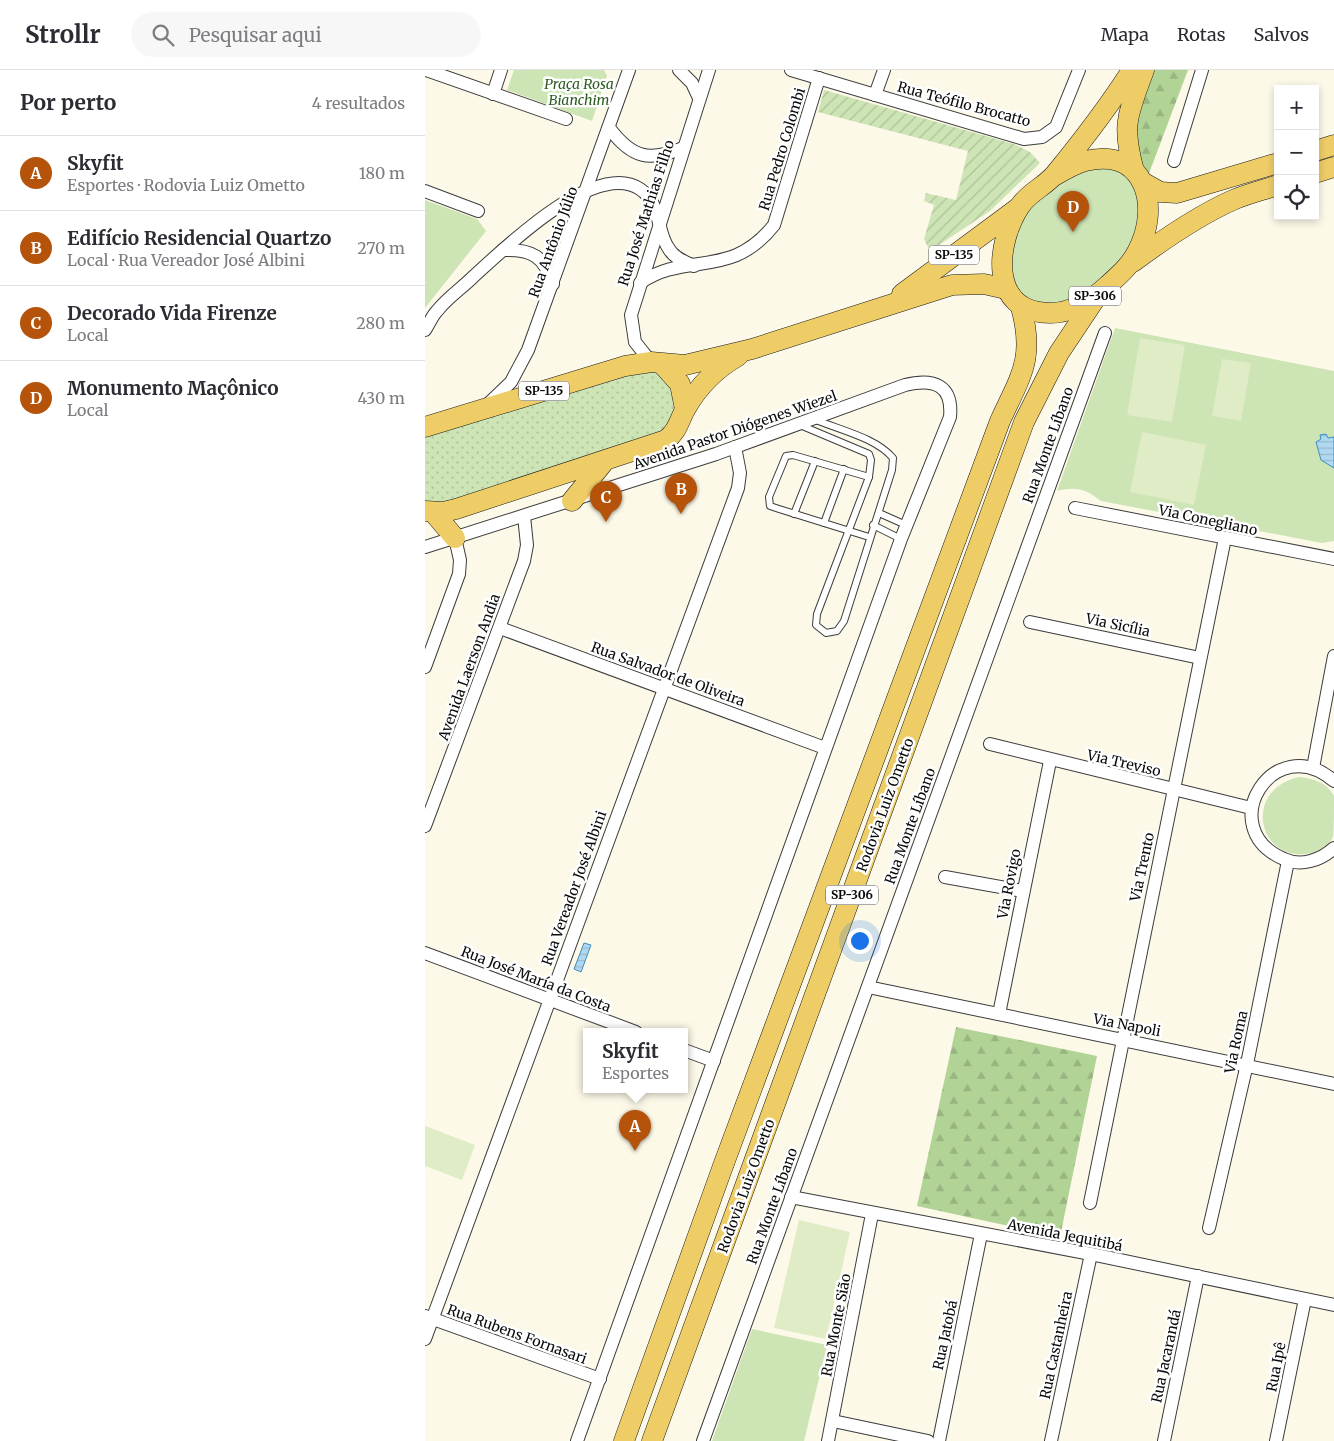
<!DOCTYPE html>
<html lang="pt">
<head>
<meta charset="utf-8">
<style>
	body { margin:0; font-family:Merriweather,serif; background:#f7f7f7; color:#2b2b33 }
	.controls { position:absolute; right:15px; top:15px; display:grid; overflow:hidden; border-radius:0px; box-shadow:0 2px 8px #0003 }
	.controls button { width:45px; height:45px; display:grid; place-items:center; padding:0; border:0; border-bottom:1px solid #e1e1e2; background:#fff; color:#2b2b33; font:25px sans-serif }
	.you { position:absolute; left:434px; top:870px; width:18px; height:18px; margin:-12px; border:4px solid #fff; border-radius:50%; background:#1a73e8; box-shadow:0 0 0 8px #1a73e833 }
	.badge { display:grid; place-items:center; width:32px; height:32px; border-radius:50%; background:#b45309; color:#fff; font-size:16px; font-weight:700 }
	.pin { position:absolute; translate:-50% -41px; filter:drop-shadow(0 1px 2px #0008) }
	.pin::after { content:''; position:absolute; top:26px; width:18px; height:15px; background:inherit; clip-path:polygon(0 0,100% 0,50% 100%) }
	.popup { position:absolute; left:158px; top:958px; width:105px; height:65px; box-sizing:border-box; display:grid; place-content:center; border-radius:0px; background:#fff; filter:drop-shadow(0 1px 4px #0005); font-size:16px; white-space:nowrap; color:#7c7c81 }
	.popup b { font-size:19px; color:#2b2b33 }
	.popup::after { content:''; position:absolute; left:50%; top:100%; margin-left:-10px; border:10px solid transparent; border-top-color:#fff }
	.list { margin:0; padding:0; list-style:none }
	h2 { display:flex; justify-content:space-between; align-items:center; height:65px; margin:0; padding:0 20px; font-size:21px }
	h2 small { font-size:16px; font-weight:400; color:#7c7c81 }
	.list li { display:grid; grid-template-columns:32px 1fr auto; gap:15px; align-items:center; box-sizing:border-box; height:75px; padding:0 20px; border-top:1px solid #e1e1e2 }
	.list b { display:block; font-size:19px; white-space:nowrap }
	.list p { margin:0; font-size:16px; white-space:nowrap; color:#7c7c81 }
	.list em { font-size:16px; font-style:normal; color:#7c7c81 }
	.icon { flex:none; width:28px; height:28px; fill:none; stroke:currentColor; stroke-width:2; stroke-linecap:round; stroke-linejoin:round }
	.map { position:relative; flex:none; width:909px; height:1371px; overflow:hidden }
	header { display:flex; align-items:center; gap:30px; box-sizing:border-box; height:70px; padding:0 25px; background:#fff; border-bottom:1px solid #e1e1e2 }
	header strong { font-size:24px }
	nav { display:flex; gap:28px; margin-inline-start:auto; font-size:18px }
	.search { width:350px; height:45px; background:#f7f7f7; display:flex; align-items:center; gap:12px; box-sizing:border-box; padding:0 18px; border-radius:28px; color:#7c7c81; font-size:19px }
	main { display:flex }
	aside { flex:1; background:#fff }
	.map>svg:first-child { display:block }
	.grass { fill:url(#grass-dots) }
	.forest { fill:url(#forest-firs) }
	.park { fill:#cde4b5 }
	.garden { fill:url(#garden-furrows) }
	.pitch { fill:#dfecc6 }
	.water { fill:url(#water-rules); stroke:#3d8dc2 }
	.lines { fill:none; stroke-linecap:round; stroke-linejoin:round }
	.lane-casing { stroke:#3c3c3c; stroke-width:8 }
	.street-casing { stroke:#3c3c3c; stroke-width:14 }
	.primary-casing { stroke:#1a1a1a; stroke-width:21 }
	.lane { stroke:#fff; stroke-width:6 }
	.street { stroke:#fff; stroke-width:12 }
	.primary { stroke:#eecd67; stroke-width:20 }
	.labels { text-anchor:middle; stroke-width:5; stroke-linejoin:round; paint-order:stroke }
	.shield { fill:#fff; stroke:#535353; stroke-width:1 }
	.shield-label { font-size:12px; font-weight:bold; fill:#090909 }
	.park-label { font-size:14px; font-style:italic; fill:#2c5b20; stroke:#fff }
	.street-label { font-size:14px; fill:#090909; stroke:#fff }
</style>
</head>
<body>
<header>
<strong>Strollr</strong>
<div class="search"><svg class="icon" aria-label="search" viewBox="0 0 24 24"><circle cx="10" cy="10" r="6"/><path d="M15 15l6 6"/></svg>Pesquisar aqui</div>
<nav><a>Mapa</a><a>Rotas</a><a>Salvos</a></nav>
</header>
<main>
<aside>
<h2>Por perto<small>4 resultados</small></h2>
<ul class="list">
<li><span class="badge">A</span><div><b>Skyfit</b><p>Esportes · Rodovia Luiz Ometto</p></div><em>180 m</em></li>
<li><span class="badge">B</span><div><b>Edifício Residencial Quartzo</b><p>Local · Rua Vereador José Albini</p></div><em>270 m</em></li>
<li><span class="badge">C</span><div><b>Decorado Vida Firenze</b><p>Local</p></div><em>280 m</em></li>
<li><span class="badge">D</span><div><b>Monumento Maçônico</b><p>Local</p></div><em>430 m</em></li>
</ul>
</aside>
<div class="map">
<svg width="909" height="1371" viewBox="0 0 909 1371">
	<defs>
		<pattern id="grass-dots" width="8" height="8" patternUnits="userSpaceOnUse" patternTransform="scale(1.25)"><rect width="8" height="8" fill="#cde4b5"/><path d="M2 2h.1M6 6h.1" fill="none" stroke="#afc29a" stroke-width="1.8" stroke-linecap="round"/></pattern>
		<pattern id="forest-firs" width="22" height="20" patternUnits="userSpaceOnUse" patternTransform="scale(1.25)"><rect width="22" height="20" fill="#b2d396"/><path d="M5 1l3.5 6h-7zM16 11l3.5 6h-7z" fill="#98b480"/></pattern>
		<pattern id="garden-furrows" width="10" height="10" patternUnits="userSpaceOnUse" patternTransform="scale(1.25)"><rect width="10" height="10" fill="#cde4b5"/><path d="M-1 1l2-2M0 10L10 0M9 11l2-2" fill="none" stroke="#afc29a"/></pattern>
		<pattern id="water-rules" width="6" height="5" patternUnits="userSpaceOnUse" patternTransform="scale(1.25)"><rect width="6" height="5" fill="#b0d9f1"/><path d="M0 2.5h6" fill="none" stroke="#96b9cd"/></pattern>
	</defs>
	<rect width="100%" height="100%" fill="#fdf9e8"/>
	<path class="grass" d="M214,299l13,1 11,5 9,9 6,24 -9,22 -228,77 -16,-2v-69z"/>
	<g class="forest">
		<path d="M722,0h41l-40,106 -16,-29z"/>
		<path d="M531,957l141,29 -37,181 -143,-31z"/>
	</g>
	<g class="park">
		<path d="M89,0h90l3,6 -15,45 -85,-31z"/>
		<path d="M683,97l16,7 12,13 6,29 -16,39 -35,36 -40,17 -37,-17 -4,-55 13,-26 49,-38z"/>
		<path d="M0,130l52,19 9,12 -61,77z"/>
		<path d="M690,258l219,43v170l-12,2 -221,-42c-14,-12 -26,-15 -44,-10z"/>
		<path d="M874,707c15,2 27,5 35,19 0,9 0,34 -1,41 -4,8 -13,14 -21,16 -54,12 -71,-63 -13,-76z"/>
		<path d="M327,1259l75,16 -23,96h-92z"/>
	</g>
	<path class="garden" d="M399,20l190,54 16,8 10,11 -50,48 -60,40 -6,-12 10,-34 -10,-4 2,-8 30,7 12,-49 -150,-39z"/>
	<g class="pitch">
		<path d="M715,268l45,7 -13,77 -45,-7z"/>
		<path d="M797,289l29,4 -10,58 -29,-5z"/>
		<path d="M717,362l64,13 -12,60 -64,-13z"/>
		<path d="M0,1056l50,19 -13,35 -37,-14z"/>
		<path d="M374,1150l51,12 -24,107 -52,-11z"/>
	</g>
	<g class="water">
		<path d="M901,364l2,4 6,-1v31l-13,-8 -5,-18 5,-3 -1,-4z"/>
		<path d="M159,873l7,2 -10,27 -7,-3z"/>
	</g>
	<g class="lines">
		<g class="lane-casing">
			<g id="lane">
				<path d="M375,355l69,29 2,6 -2,17 -52,137 -1,11 10,8 11,-2 7,-10 48,-151 1,-12c-18,-21 -54,-28 -79,-39"/>
				<path d="M444,407l-76,-22 -7,1 -17,41 1,9 9,3 90,28"/>
				<path d="M454,443l27,12"/>
				<path d="M369,444l21,-53"/>
				<path d="M399,453l20,-54"/>
				<path d="M448,455l28,14"/>
			</g>
		</g>
		<g class="street-casing">
			<g id="street">
				<path d="M1,0l140,49"/>
				<path d="M254,0l13,13 7,15"/>
				<path d="M366,0l233,69 18,-2 14,-10 23,-57"/>
				<path d="M68,24l8,-24"/>
				<path d="M450,25l9,-25"/>
				<path d="M185,59c22,29 39,33 73,19"/>
				<path d="M749,91l28,-91"/>
				<path d="M0,121l53,20"/>
				<path d="M78,180c29,-1 41,6 50,34"/>
				<path d="M215,213c46,-32 91,-3 134,-58l45,-147"/>
				<path d="M0,260c4,-6 7,-14 12,-19 10,-13 25,-23 36,-34 31,-28 122,-118 167,-88 22,15 16,43 29,60 5,9 16,13 25,17"/>
				<path d="M226,292l-16,-20 -4,-27 78,-245"/>
				<path d="M62,335l24,-23 17,-32 101,-280"/>
				<path d="M650,438l259,51"/>
				<path d="M0,477l291,-93 189,-69c29,-7 48,0 45,32l-49,122 -324,902"/>
				<path d="M605,552l170,36"/>
				<path d="M75,558l325,120"/>
				<path d="M0,597l34,-93 1,-14 -5,-22"/>
				<path d="M565,674l261,64"/>
				<path d="M888,698l21,-112"/>
				<path d="M909,711c-60,-52 -122,47 -50,78 17,8 37,1 50,-11"/>
				<path d="M0,756l99,-265 3,-16 -3,-29"/>
				<path d="M520,807l78,14"/>
				<path d="M0,883l211,79"/>
				<path d="M443,917l466,97"/>
				<path d="M574,944l51,-253"/>
				<path d="M259,980l30,11"/>
				<path d="M366,1127l300,57 243,51"/>
				<path d="M665,1133l135,-665"/>
				<path d="M784,1158l38,-164 41,-203"/>
				<path d="M0,1246l175,63"/>
				<path d="M0,1269l313,-851 2,-15 -5,-26"/>
				<path d="M408,1351l95,20"/>
				<path d="M278,1371l402,-1108"/>
				<path d="M403,1371l44,-227"/>
				<path d="M514,1371l42,-207"/>
				<path d="M626,1371l40,-187"/>
				<path d="M739,1371l34,-165"/>
				<path d="M851,1371l29,-142"/>
			</g>
		</g>
		<g class="primary-casing">
			<g id="primary">
				<path d="M890,81l19,-6"/>
				<path d="M709,101c-13,-47 -6,-57 10,-101"/>
				<path d="M890,103l19,-6"/>
				<path d="M629,106c10,-6 20,-12 31,-15 62,-15 76,48 52,91 -7,14 -19,24 -30,34 -16,15 -35,27 -57,27 -61,0 -55,-69 -30,-107 9,-14 26,-20 36,-33 27,-33 53,-67 76,-103"/>
				<path d="M719,113l16,9 17,1 101,-30"/>
				<path d="M708,192c31,-23 64,-46 100,-62 14,-6 30,-10 45,-15"/>
				<path d="M477,224l116,-86"/>
				<path d="M238,295l17,19 5,25"/>
				<path d="M0,357l200,-61 26,-4 34,3 67,-16 200,-64 32,-1 22,5"/>
				<path d="M147,431l31,-38"/>
				<path d="M0,441l18,1 13,-3 210,-69c12,-9 13,-20 20,-32 12,-21 31,-40 52,-52"/>
				<path d="M8,442l22,26"/>
				<path d="M199,1371l99,-275 277,-745c21,-46 35,-62 21,-114"/>
				<path d="M227,1371l372,-1019 35,-69 40,-60"/>
			</g>
		</g>
		<use href="#lane" class="lane"/>
		<use href="#street" class="street"/>
		<use href="#primary" class="primary"/>
	</g>
	<g class="labels">
		<g class="shield">
			<rect x="504" y="175.5" width="50" height="19" rx="4"/>
			<rect x="644" y="216.5" width="52" height="19" rx="4"/>
			<rect x="94" y="311.5" width="50" height="19" rx="4"/>
			<rect x="401" y="815.5" width="52" height="19" rx="4"/>
		</g>
		<g class="shield-label">
			<text x="529" y="189">SP-135</text>
			<text x="670" y="230">SP-306</text>
			<text x="119" y="325">SP-135</text>
			<text x="427" y="829">SP-306</text>
		</g>
		<g class="park-label">
			<text x="154" y="19">Praça Rosa<tspan x="154" dy="16">Bianchim</tspan></text>
		</g>
		<g class="street-label">
			<text transform="translate(539 34) rotate(15)" y="5">Rua Teófilo Brocatto</text>
			<text transform="translate(357 79) rotate(-73)" y="5">Rua Pedro Colombi</text>
			<text transform="translate(221 143) rotate(-72)" y="5">Rua José Mathias Filho</text>
			<text transform="translate(128 172) rotate(-70)" y="5">Rua Antônio Júlio</text>
			<text transform="translate(310 360) rotate(-19)" y="5">Avenida Pastor Diógenes Wiezel</text>
			<text transform="translate(623 375) rotate(-70)" y="5">Rua Monte Líbano</text>
			<text transform="translate(783 450) rotate(12)" y="5">Via Conegliano</text>
			<text transform="translate(693 555) rotate(12)" y="5">Via Sicília</text>
			<text transform="translate(44 597) rotate(-70)" y="5">Avenida Laerson Andia</text>
			<text transform="translate(243 604) rotate(20)" y="5">Rua Salvador de Oliveira</text>
			<text transform="translate(699 693) rotate(13)" y="5">Via Treviso</text>
			<text transform="translate(460 735) rotate(-70)" y="5">Rodovia Luiz Ometto</text>
			<text transform="translate(485 756) rotate(-70)" y="5">Rua Monte Líbano</text>
			<text transform="translate(717 797) rotate(-78)" y="5">Via Trento</text>
			<text transform="translate(584 814) rotate(-79)" y="5">Via Rovigo</text>
			<text transform="translate(149 818) rotate(-70)" y="5">Rua Vereador José Albini</text>
			<text transform="translate(111 909) rotate(21)" y="5">Rua José María da Costa</text>
			<text transform="translate(702 955) rotate(11)" y="5">Via Napoli</text>
			<text transform="translate(811 972) rotate(-78)" y="5">Via Roma</text>
			<text transform="translate(321 1116) rotate(-70)" y="5">Rodovia Luiz Ometto</text>
			<text transform="translate(347 1136) rotate(-70)" y="5">Rua Monte Líbano</text>
			<text transform="translate(640 1165) rotate(11)" y="5">Avenida Jequitibá</text>
			<text transform="translate(411 1255) rotate(-79)" y="5">Rua Monte Sião</text>
			<text transform="translate(92 1264) rotate(20)" y="5">Rua Rubens Fornasari</text>
			<text transform="translate(520 1265) rotate(-78)" y="5">Rua Jatobá</text>
			<text transform="translate(631 1275) rotate(-78)" y="5">Rua Castanheira</text>
			<text transform="translate(741 1286) rotate(-78)" y="5">Rua Jacarandá</text>
			<text transform="translate(851 1297) rotate(-79)" y="5">Rua Ipê</text>
		</g>
	</g>
</svg>
<div class="controls">
<button>+</button>
<button>−</button>
<button><svg class="icon" aria-label="locate" viewBox="0 0 24 24"><circle cx="12" cy="12" r="6"/><path d="M12 2v4M12 18v4M2 12h4M18 12h4"/></svg></button>
</div>
<div class="you"></div>
<div class="pin badge" style="left:210px;top:1081px">A</div>
<div class="popup"><b>Skyfit</b>Esportes</div>
<div class="pin badge" style="left:256px;top:444px">B</div>
<div class="pin badge" style="left:181px;top:452px">C</div>
<div class="pin badge" style="left:648px;top:162px">D</div>
</div>
</main>
</body>
</html>
